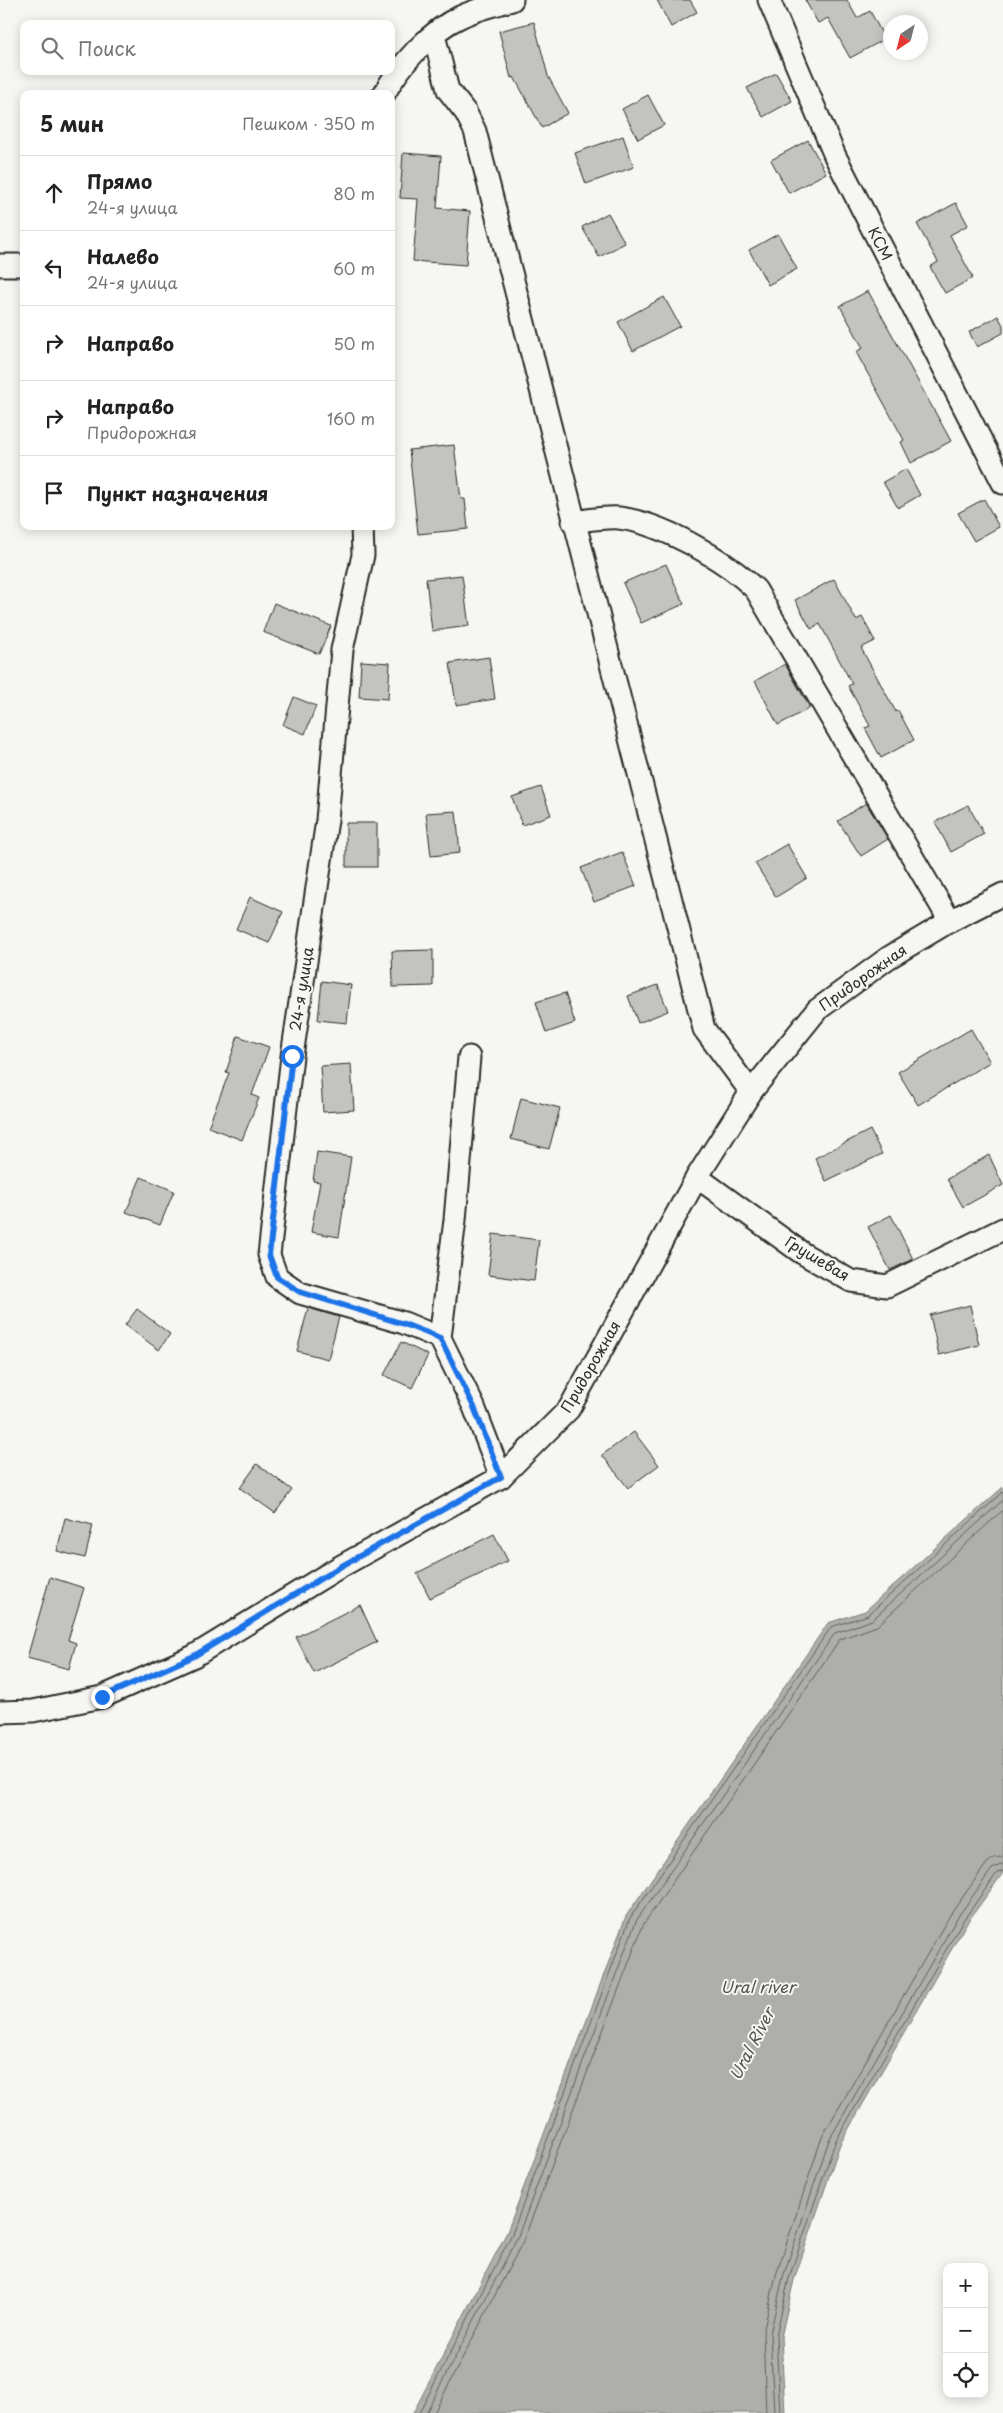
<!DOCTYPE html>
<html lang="ru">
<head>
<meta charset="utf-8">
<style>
	body { margin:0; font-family:"Playpen Sans",sans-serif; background:#f6f6f6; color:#222 }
	.controls { position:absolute; right:15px; bottom:15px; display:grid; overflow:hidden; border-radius:10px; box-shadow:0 2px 12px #0003 }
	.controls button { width:45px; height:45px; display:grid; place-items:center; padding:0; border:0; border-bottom:1px solid #e0e0e0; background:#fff; color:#222; font:25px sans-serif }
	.compass { position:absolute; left:883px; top:15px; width:45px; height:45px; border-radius:50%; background:#fff; box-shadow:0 2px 12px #0003; rotate:215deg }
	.stop { position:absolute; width:15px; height:15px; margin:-11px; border:4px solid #1a73e8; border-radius:50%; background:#fff }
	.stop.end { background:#1a73e8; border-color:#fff; box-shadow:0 1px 5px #0008 }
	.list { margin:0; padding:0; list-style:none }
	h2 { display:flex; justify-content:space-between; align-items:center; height:65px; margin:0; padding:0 20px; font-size:21px }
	h2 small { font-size:16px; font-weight:400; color:#767676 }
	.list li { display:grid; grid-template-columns:32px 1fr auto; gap:15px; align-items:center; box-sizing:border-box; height:75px; padding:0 20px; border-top:1px solid #e0e0e0 }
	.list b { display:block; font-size:19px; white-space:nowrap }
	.list p { margin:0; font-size:16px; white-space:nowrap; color:#767676 }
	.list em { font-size:16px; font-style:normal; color:#767676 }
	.icon { flex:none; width:28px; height:28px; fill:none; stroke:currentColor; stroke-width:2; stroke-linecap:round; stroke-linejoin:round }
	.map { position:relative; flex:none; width:1003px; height:2413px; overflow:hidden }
	.search { position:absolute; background:#fff; box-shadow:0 2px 12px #0003; left:20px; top:20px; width:375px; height:55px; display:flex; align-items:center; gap:12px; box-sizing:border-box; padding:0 18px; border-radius:10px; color:#767676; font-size:19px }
	.panel { position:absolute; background:#fff; box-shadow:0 2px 12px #0003; left:20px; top:90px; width:375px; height:440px; border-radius:10px }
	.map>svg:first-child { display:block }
	.water { fill:#aeaeab; stroke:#7a7a78 }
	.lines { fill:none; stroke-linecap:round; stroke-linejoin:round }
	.shore { stroke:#5f5f5e; stroke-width:1 }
	.building { fill:#c3c3c0; stroke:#2b2b2b }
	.minor-casing { stroke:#2b2b2b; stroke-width:25 }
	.minor { stroke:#f6f6f2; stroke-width:21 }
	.route { stroke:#1a73e8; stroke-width:6 }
	.labels { text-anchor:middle; stroke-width:4; stroke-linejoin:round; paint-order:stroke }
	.street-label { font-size:15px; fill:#2b2b2b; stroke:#f6f6f2 }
	.water-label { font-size:16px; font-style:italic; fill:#525251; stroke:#f6f6f2 }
</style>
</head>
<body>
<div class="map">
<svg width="1003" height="2413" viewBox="0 0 1003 2413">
	<rect width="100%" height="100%" fill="#f6f6f2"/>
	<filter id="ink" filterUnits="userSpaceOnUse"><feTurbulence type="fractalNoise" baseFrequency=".02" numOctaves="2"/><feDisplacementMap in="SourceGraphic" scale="10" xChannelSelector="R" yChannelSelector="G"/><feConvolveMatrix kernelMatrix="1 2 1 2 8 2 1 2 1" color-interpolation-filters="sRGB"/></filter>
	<g filter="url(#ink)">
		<path class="water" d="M1003,1487v386l-37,51 -126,220 -46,136 -13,57 4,76h-372l94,-181 119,-316 202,-293 37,-12z"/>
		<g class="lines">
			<g class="shore">
				<path d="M419,2413l93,-179 118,-316 201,-291 37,-12 135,-123"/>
				<path d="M426,2413l92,-177 118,-315 199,-288 37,-13 131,-120"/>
				<path d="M434,2413l90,-174 119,-314 197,-286 37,-13 126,-116"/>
				<path d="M766,2413l-3,-80 13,-58 46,-138 128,-222 37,-52 7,-5 9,-1"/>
				<path d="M774,2413l-4,-79 13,-57 46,-137 128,-222 35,-49 11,-5"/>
				<path d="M780,2413l-4,-77 13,-58 46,-136 127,-220 35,-49 6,-2"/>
			</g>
		</g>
		<g class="building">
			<path d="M657,0h33l7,12 -26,15z"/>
			<path d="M805,0h42l10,18 13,-7 15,28 -35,19 -22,-40 -10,5z"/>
			<path d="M534,22l14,54 20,37 -26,15 -28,-51 -3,1 -12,-47z"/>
			<path d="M776,73l16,28 -29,16 -16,-29z"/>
			<path d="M648,95l16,30 -26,14 -16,-30z"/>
			<path d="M623,136l11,31 -48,17 -11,-31z"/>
			<path d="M808,140l18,33 -37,20 -18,-33z"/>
			<path d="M403,153l38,3 -4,52 33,3 -4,54 -53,-4 5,-62 -18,-1z"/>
			<path d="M956,203l12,22 -18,10 23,43 -28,15 -15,-26 8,-5 -21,-38z"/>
			<path d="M608,213l17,30 -26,14 -17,-30z"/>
			<path d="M778,234l19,35 -29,16 -19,-35z"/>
			<path d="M868,291l83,150 -40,22 -10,-21 3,-2 -48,-88 7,-4 -23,-42z"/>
			<path d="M664,297l16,29 -47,25 -15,-29z"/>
			<path d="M998,316l5,9v8l-26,14 -8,-15z"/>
			<path d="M454,445l7,54h4l3,30 -50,5 -9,-84z"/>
			<path d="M906,469l14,26 -22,13 -15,-26z"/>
			<path d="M984,499l15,28 -25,14 -16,-28z"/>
			<path d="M666,564l18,40 -43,19 -18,-40z"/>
			<path d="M462,575l7,51 -37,5 -6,-52z"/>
			<path d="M834,579l22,41 6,-3 13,24 -14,7 35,64 2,-2 16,30 -33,18 -16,-30 5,-2 -22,-40 4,-2 -32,-60 -9,5 -16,-29z"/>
			<path d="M274,603l57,23 -12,28 -56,-22z"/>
			<path d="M489,657l6,42 -39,6 -6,-42z"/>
			<path d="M361,661l29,2 -2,36 -29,-2z"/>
			<path d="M785,664l25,44 -32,17 -23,-44z"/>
			<path d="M294,697l22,9 -11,28 -22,-9z"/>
			<path d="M541,787l10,28 -29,10 -10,-28z"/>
			<path d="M866,803l22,36 -27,17 -23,-35z"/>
			<path d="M968,805l16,29 -33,18 -16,-30z"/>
			<path d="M456,811l4,42 -29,3 -5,-43z"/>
			<rect x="346" y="823" width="31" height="44"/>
			<path d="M787,844l20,34 -31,19 -21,-34z"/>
			<path d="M622,852l14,34 -42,16 -13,-34z"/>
			<path d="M250,897l33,15 -14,31 -33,-14z"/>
			<path d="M433,950v36l-40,1 -1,-36z"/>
			<path d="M322,981l29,4 -4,38 -29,-3z"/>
			<path d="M658,985l10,26 -30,12 -10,-27z"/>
			<path d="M565,993l10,30 -29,10 -10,-31z"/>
			<path d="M971,1029l19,33 -72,43 -20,-33z"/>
			<path d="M238,1036l31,11 -17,48 7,3 -17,42 -34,-13 21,-54 -3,-1z"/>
			<path d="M351,1064l3,46 -31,2 -3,-46z"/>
			<path d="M521,1098l39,10 -11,41 -38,-10z"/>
			<path d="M870,1130l12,24 -56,27 -11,-23z"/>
			<path d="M317,1152l34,5 -12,80 -28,-5 9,-50 -7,-1z"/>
			<path d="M989,1155l14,30 -40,22 -16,-28z"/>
			<path d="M141,1177l33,14 -14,34 -34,-13z"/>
			<path d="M891,1215l22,44 -23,11 -22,-43z"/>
			<path d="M493,1234l46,6 -5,41 -46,-6z"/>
			<path d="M970,1305l9,40 -40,10 -9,-40z"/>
			<path d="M308,1308l31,9 -11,42 -31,-8z"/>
			<path d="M137,1309l33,25 -11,16 -34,-25z"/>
			<path d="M401,1342l27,13 -16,33 -28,-13z"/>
			<path d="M634,1432l25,33 -31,23 -26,-33z"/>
			<path d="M257,1464l35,26 -17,23 -35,-25z"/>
			<path d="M65,1518l28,7 -8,33 -28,-7z"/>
			<path d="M494,1534l14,27 -78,37 -13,-25z"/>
			<path d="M50,1577l34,11 -16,52 8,3 -7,26 -42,-11z"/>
			<path d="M360,1605l17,37 -63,31 -18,-36z"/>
		</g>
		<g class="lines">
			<g class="minor-casing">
				<g id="minor">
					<path d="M769,0l66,156 168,327"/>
					<path d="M434,35l14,55 18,23 9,18 229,898 47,63"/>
					<path d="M384,94c15,-28 47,-64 76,-77 16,-8 35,-12 52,-17"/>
					<path d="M0,265h24"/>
					<path d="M573,522c15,-2 31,-5 46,-4 43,5 107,42 137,72l194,331"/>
					<path d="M362,526l1,29 -21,95 -15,170 -35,236 -23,199 8,22 23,16 104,30 36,15"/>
					<path d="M469,1057l-14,163 -15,118 34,69 27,70"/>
					<path d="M697,1177l105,76 49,28 36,5 116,-57"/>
					<path d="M0,1712l33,-1 69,-14 92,-41 144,-88 163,-91 68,-68 128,-232 54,-85 66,-82 71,-52 62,-37 53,-27"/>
				</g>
			</g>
			<use href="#minor" class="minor"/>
		</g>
	</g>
	<g class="lines" filter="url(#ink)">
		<path class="route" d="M102,1697l92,-41 144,-88 163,-91 -27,-70 -34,-69 -36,-14 -104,-32 -23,-15 -8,-22 23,-199"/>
	</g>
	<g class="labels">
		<g class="street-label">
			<text transform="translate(880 244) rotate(63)" y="5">КСМ</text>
			<text transform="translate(863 978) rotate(-35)" y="5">Придорожная</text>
			<text transform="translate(302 989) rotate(-81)" y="5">24-я улица</text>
			<text transform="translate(817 1259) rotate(31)" y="5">Грушевая</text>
			<text transform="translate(591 1367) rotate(-60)" y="5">Придорожная</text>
		</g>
		<g class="water-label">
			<text x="758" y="1993">Ural river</text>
			<text transform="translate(752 2044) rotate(-63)" y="6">Ural River</text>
		</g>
	</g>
</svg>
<div class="controls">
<button>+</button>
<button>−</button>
<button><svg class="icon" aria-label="locate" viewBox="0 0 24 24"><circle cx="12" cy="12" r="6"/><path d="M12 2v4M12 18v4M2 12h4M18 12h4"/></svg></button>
</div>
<svg class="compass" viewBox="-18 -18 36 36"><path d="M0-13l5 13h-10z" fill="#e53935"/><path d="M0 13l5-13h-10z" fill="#767676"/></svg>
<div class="stop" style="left:292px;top:1056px"></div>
<div class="stop end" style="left:102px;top:1697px"></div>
<div class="search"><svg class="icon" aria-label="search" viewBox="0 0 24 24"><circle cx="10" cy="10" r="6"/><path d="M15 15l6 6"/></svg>Поиск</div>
<section class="panel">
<h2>5 мин<small>Пешком · 350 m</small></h2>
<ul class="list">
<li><svg class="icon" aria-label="ahead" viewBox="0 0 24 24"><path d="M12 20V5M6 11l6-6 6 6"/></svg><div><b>Прямо</b><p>24-я улица</p></div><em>80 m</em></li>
<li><svg class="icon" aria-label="left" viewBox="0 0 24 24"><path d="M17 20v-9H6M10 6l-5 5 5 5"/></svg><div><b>Налево</b><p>24-я улица</p></div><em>60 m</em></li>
<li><svg class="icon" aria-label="right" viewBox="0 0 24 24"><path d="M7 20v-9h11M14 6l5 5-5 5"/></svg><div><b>Направо</b></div><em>50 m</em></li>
<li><svg class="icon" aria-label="right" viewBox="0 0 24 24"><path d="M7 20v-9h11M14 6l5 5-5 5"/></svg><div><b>Направо</b><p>Придорожная</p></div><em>160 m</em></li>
<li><svg class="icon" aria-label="arrive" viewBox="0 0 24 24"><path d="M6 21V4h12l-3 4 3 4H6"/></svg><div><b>Пункт назначения</b></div></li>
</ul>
</section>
</div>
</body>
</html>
